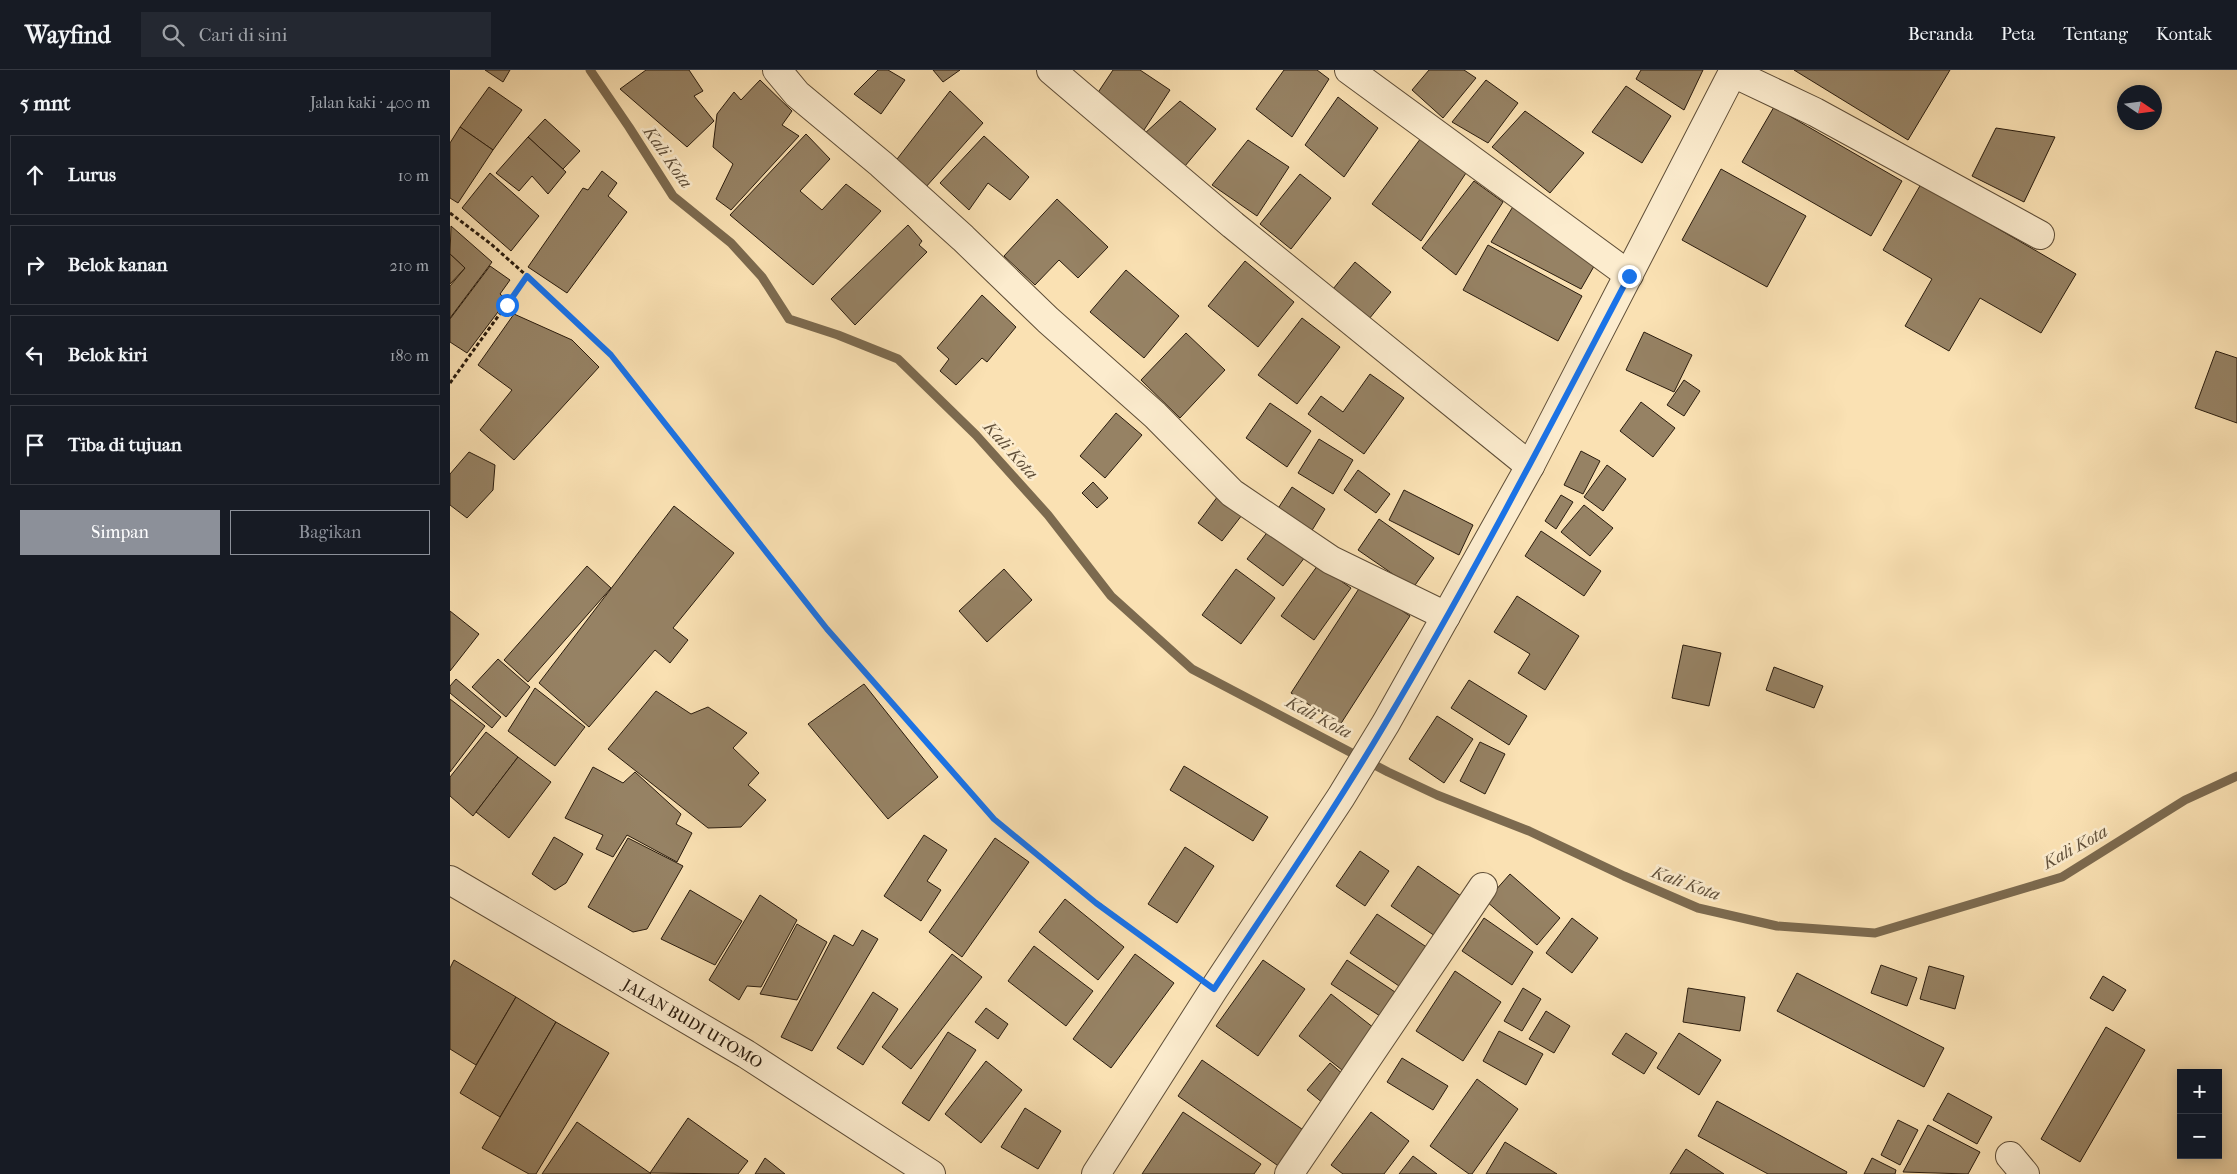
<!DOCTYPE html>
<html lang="id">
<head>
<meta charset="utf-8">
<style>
	body { margin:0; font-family:"IM FELL French Canon",serif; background:#242831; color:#f1f3f6 }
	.controls { position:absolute; right:15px; bottom:15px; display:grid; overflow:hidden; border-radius:0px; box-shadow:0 2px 12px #0003 }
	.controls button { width:45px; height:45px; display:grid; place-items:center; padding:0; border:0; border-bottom:1px solid #363941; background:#171b24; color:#f1f3f6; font:25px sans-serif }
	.compass { position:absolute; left:1667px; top:15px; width:45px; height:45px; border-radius:50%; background:#171b24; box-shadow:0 2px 12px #0003; rotate:103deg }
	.stop { position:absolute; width:15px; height:15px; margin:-11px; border:4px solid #1a73e8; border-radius:50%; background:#fff }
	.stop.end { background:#1a73e8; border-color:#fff; box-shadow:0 1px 5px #0008 }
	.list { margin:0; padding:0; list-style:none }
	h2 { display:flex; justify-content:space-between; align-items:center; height:65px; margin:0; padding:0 20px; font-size:21px }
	h2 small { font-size:16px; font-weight:400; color:#9ea1a6 }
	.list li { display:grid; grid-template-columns:32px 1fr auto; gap:15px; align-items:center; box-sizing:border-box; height:80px; margin:0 10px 10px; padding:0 10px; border:1px solid #363941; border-radius:0px }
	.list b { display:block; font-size:19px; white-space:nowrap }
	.list em { font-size:16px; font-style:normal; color:#9ea1a6 }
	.actions { display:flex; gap:10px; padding:15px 20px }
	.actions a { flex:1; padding:11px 0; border:1px solid #8c9099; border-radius:0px; text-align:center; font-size:18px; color:#8c9099 }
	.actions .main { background:#8c9099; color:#fff }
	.icon { flex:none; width:28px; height:28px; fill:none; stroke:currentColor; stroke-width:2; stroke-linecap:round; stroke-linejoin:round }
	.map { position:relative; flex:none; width:1787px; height:1104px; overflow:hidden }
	header { display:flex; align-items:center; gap:30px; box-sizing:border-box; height:70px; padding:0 25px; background:#171b24; border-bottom:1px solid #363941 }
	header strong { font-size:24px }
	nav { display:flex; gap:28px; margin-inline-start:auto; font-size:18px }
	.search { width:350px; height:45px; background:#242831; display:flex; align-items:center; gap:12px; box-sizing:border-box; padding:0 18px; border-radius:0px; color:#9ea1a6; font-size:19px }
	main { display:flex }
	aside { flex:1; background:#171b24 }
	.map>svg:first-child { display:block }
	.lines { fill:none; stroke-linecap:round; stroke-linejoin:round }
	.stream { stroke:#7c6a4f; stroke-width:9 }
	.building { fill:#968264; stroke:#2a1c0e }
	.minor-casing { stroke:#5e4d37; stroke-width:30 }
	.path { stroke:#2a1c0e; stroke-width:3; stroke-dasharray:4 2.5; stroke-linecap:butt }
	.minor { stroke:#fcecce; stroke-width:28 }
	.route { stroke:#1a73e8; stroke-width:6 }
	.labels { text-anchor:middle; stroke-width:5; stroke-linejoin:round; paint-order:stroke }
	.street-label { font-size:16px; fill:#2a1c0e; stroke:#fcecce }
	.water-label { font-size:18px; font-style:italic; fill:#61503a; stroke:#fcecce }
</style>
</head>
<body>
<header>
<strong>Wayfind</strong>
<div class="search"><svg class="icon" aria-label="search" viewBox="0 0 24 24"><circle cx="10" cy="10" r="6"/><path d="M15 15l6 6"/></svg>Cari di sini</div>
<nav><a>Beranda</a><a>Peta</a><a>Tentang</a><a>Kontak</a></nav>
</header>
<main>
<aside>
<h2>5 mnt<small>Jalan kaki · 400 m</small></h2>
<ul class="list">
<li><svg class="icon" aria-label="ahead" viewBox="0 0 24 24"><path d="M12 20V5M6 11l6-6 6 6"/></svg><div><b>Lurus</b></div><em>10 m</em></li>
<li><svg class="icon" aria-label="right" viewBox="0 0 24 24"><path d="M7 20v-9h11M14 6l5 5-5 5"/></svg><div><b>Belok kanan</b></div><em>210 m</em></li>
<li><svg class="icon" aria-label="left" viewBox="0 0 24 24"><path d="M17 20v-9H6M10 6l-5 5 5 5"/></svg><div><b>Belok kiri</b></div><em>180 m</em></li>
<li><svg class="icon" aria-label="arrive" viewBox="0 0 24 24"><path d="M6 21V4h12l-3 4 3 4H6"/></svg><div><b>Tiba di tujuan</b></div></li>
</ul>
<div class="actions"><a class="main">Simpan</a><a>Bagikan</a></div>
</aside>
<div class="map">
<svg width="1787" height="1104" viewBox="0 0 1787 1104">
	<rect width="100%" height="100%" fill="#fae1b3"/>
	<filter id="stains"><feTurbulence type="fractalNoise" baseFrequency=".004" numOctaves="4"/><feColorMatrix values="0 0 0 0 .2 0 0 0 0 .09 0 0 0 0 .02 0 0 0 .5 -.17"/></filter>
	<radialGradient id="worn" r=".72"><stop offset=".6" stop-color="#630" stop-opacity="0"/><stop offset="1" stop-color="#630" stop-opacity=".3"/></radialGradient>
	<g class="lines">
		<path class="stream" d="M140,0l39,57 44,69 58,47 31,34 27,42 49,16 60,24 78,76 72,80 63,81 81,73 196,103 49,23 92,36 95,45 74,32 79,18 98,7 187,-56 123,-77 52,-24"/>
	</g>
	<g class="building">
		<path d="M35,0h25l-7,12z"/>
		<path d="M196,0h43l14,21 -9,5 20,25 -27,26 -67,-58z"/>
		<path d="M428,0h10l17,10 -24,34 -27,-20z"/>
		<path d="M483,0h27l-17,12z"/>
		<path d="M663,0h27l30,20 -26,40 -49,-33z"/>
		<path d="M834,0h33l12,9 -37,58 -36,-28z"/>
		<path d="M979,0h35l12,8 -33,40 -31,-28z"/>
		<path d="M1191,0h62l-19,40 -48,-31z"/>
		<path d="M1344,0h156l-42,70z"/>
		<path d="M310,10l32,31 -10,14 17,11 -68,74 -15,-11 17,-35 -20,-17 4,-33 17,-22 7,8z"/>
		<path d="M1036,10l32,23 -30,40 -36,-21z"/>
		<path d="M1176,16l45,30 -29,47 -50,-31z"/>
		<path d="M39,17l33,23 -29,40 -33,-23z"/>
		<path d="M500,21l33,32 -58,65 -31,-25z"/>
		<path d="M888,27l40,31 -34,49 -39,-32z"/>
		<path d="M730,31l36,28 -31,37 -41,-32z"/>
		<path d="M1324,37l128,74 -31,55 -129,-74z"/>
		<path d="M1075,41l59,42 -34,40 -58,-46z"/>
		<path d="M95,49l35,32 -17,18 -35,-32z"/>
		<path d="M10,57l33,23 -35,53 -8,-5v-55z"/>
		<path d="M1546,58l59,9 -31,65 -52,-26z"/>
		<path d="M356,64l24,25 -30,32 22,19 24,-26 35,27 -68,74 -83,-70z"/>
		<path d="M534,66l45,41 -19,23 -22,-17 -19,27 -29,-27z"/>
		<path d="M78,67l38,35 -18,22 -16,-18 -13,15 -23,-18z"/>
		<path d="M971,68l49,29 -49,74 -49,-37z"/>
		<path d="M798,70l41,27 -32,49 -45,-31z"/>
		<path d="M1271,99l85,47 -39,71 -85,-47z"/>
		<path d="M152,101l15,12 -9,13 19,16 -60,81 -39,-26 55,-79 5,2z"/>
		<path d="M40,103l49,43 -28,35 -49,-43z"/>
		<path d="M850,104l31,24 -40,51 -31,-25z"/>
		<path d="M1024,111l29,21 -47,73 -34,-27z"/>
		<path d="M1471,114l155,90 -35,59 -61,-35 -31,53 -44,-25 27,-47 -49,-29z"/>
		<path d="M607,129l51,48 -30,31 -19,-18 -24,25 -31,-29z"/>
		<path d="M1064,135l83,56 -16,28 -90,-47z"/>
		<path d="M458,155l14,16 -3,4 8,7 -72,73 -24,-26z"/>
		<path d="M1,156l41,36 -42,56v-32l15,-18 -15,-14z"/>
		<path d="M1038,175l94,51 -24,45 -95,-51z"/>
		<path d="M0,184l15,14 -15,16z"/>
		<path d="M795,191l49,41 -36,45 -50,-41z"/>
		<path d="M905,192l36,30 -22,27 -36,-30z"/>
		<path d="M40,196l20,14 -10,14 7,6 -40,53 -17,-11v-23z"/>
		<path d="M676,200l53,46 -35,42 -54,-46z"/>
		<path d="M532,225l34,32 -29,35 -5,-4 -26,27 -16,-14 9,-12 -12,-11z"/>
		<path d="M64,244l58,26 27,27 -85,93 -34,-30 32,-40 -34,-25z"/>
		<path d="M852,248l38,29 -43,57 -39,-29z"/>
		<path d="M1194,262l48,23 -18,37 -48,-22z"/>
		<path d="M736,263l39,37 -45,48 -39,-38z"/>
		<path d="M1766,281l21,7v65l-42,-15z"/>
		<path d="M920,304l34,24 -40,56 -56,-40 13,-18 22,16z"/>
		<path d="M1234,310l16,11 -16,25 -17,-11z"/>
		<path d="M1191,332l34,26 -22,29 -33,-26z"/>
		<path d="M820,333l41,28 -24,36 -41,-29z"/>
		<path d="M666,343l26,22 -37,43 -25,-22z"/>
		<path d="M869,369l34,21 -20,34 -35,-21z"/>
		<path d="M1131,381l19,10 -17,33 -19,-9z"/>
		<path d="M19,382l26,13 -2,25 -26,28 -17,-13v-31z"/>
		<path d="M1157,395l19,14 -23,32 -19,-14z"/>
		<path d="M908,400l32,24 -14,19 -32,-23z"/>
		<path d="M643,412l15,16 -11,10 -15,-15z"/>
		<path d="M842,417l33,22 -14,23 -34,-22z"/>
		<path d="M954,420l69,35 -14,30 -70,-35z"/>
		<path d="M1111,425l12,7 -17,27 -11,-8z"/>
		<path d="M768,426l24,19 -20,26 -24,-18z"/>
		<path d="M1134,435l29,23 -23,28 -29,-24z"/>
		<path d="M224,436l60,47 -61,75 15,12 -18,23 -15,-13 -66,77 -50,-44z"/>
		<path d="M929,449l55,39 -21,30 -55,-38z"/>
		<path d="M819,460l36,27 -22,29 -36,-27z"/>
		<path d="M1091,461l60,40 -17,25 -59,-40z"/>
		<path d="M868,495l33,23 -37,52 -33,-24z"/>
		<path d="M137,496l24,22 -83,94 -24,-22z"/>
		<path d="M554,499l28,31 -45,42 -28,-31z"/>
		<path d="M786,499l39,29 -34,46 -39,-29z"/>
		<path d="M912,514l48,32 -70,109 -49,-32z"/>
		<path d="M1067,526l62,40 -34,54 -27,-17 12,-19 -36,-22z"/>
		<path d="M0,541l29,23 -29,37z"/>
		<path d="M1233,575l38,8 -12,53 -37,-8z"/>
		<path d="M48,589l32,28 -24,30 -34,-30z"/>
		<path d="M1324,597l49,19 -9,22 -48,-18z"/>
		<path d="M6,609l45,38 -9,11 -42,-35v-7z"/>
		<path d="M1019,610l58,36 -18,29 -58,-37z"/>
		<path d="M414,614l74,93 -50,42 -80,-95z"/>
		<path d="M85,618l50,39 -30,39 -47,-35z"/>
		<path d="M206,621l35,23 17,-7 39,26 -14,15 26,25 -11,12 18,15 -25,27 -33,1 -100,-79z"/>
		<path d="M0,629l35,27 -35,46z"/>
		<path d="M987,646l36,23 -29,44 -35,-24z"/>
		<path d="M36,662l32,25 -45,59 -23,-20v-19z"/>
		<path d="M1030,672l25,12 -20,40 -25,-13z"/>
		<path d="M68,687l33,25 -42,56 -33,-26z"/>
		<path d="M734,696l84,51 -15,24 -83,-51z"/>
		<path d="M143,697l30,16 12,-11 46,42 -5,10 16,9 -15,29 -50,-27 -14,22 -17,-8 7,-14 -38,-17z"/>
		<path d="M474,765l23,15 -20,31 14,9 -20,31 -37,-25z"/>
		<path d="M104,767l29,17 -17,29 -11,7 -23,-16z"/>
		<path d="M178,768l55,28 -36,63 -14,3 -45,-25z"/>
		<path d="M545,768l34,24 -67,95 -33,-25z"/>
		<path d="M735,777l29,19 -37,57 -29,-19z"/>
		<path d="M910,781l29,20 -24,35 -29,-20z"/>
		<path d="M968,796l43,30 -26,40 -44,-30z"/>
		<path d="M1060,804l50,44 -23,27 -51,-44z"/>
		<path d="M240,820l52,31 -27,44 -54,-26z"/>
		<path d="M310,825l37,25 -36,67 -14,-1 -8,14 -30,-20z"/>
		<path d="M615,829l59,48 -26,33 -59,-48z"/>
		<path d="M927,844l51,34 -26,40 -52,-35z"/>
		<path d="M1034,848l49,34 -21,33 -50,-34z"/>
		<path d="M1122,848l26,20 -26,35 -26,-20z"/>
		<path d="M347,854l30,18 -30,58 -37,-6z"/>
		<path d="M412,860l16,9 -66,112 -31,-14 53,-102 19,11z"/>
		<path d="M584,876l59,45 -27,35 -58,-45z"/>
		<path d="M502,884l30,23 -71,92 -29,-22z"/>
		<path d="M685,884l39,29 -63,85 -38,-29z"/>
		<path d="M4,890l62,37 -40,68 -26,-16v-81z"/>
		<path d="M813,890l42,29 -47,67 -42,-30z"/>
		<path d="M897,890l48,32 -15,24 -49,-32z"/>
		<path d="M1431,895l36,13 -10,28 -36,-13z"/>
		<path d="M1479,896l35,10 -9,33 -35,-10z"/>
		<path d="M1005,901l46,31 -38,59 -47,-30z"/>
		<path d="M1347,903l147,75 -20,39 -147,-76z"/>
		<path d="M1653,906l23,14 -13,21 -23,-13z"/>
		<path d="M1073,918l18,11 -19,32 -18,-10z"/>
		<path d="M1238,918l57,9 -5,34 -57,-9z"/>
		<path d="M423,922l25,17 -35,56 -26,-17z"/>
		<path d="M881,924l48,38 -32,42 -48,-38z"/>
		<path d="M66,927l40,25 -56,95 -40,-24z"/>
		<path d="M536,938l22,16 -10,15 -23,-17z"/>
		<path d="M1096,941l24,15 -16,27 -25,-14z"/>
		<path d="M106,952l53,31 -73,121h-7l-47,-26z"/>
		<path d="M1656,957l39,23 -65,112 -39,-23z"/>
		<path d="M1049,961l44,23 -17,31 -43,-24z"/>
		<path d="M498,962l28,18 -47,71 -27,-18z"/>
		<path d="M1176,963l31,20 -13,21 -32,-20z"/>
		<path d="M1229,963l42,27 -22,35 -42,-27z"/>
		<path d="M952,988l46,28 -15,24 -46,-28z"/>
		<path d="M752,990l110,76 -25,36 -109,-76z"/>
		<path d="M536,991l36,29 -41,53 -36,-29z"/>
		<path d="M880,993l21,18 -22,27 -22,-18z"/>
		<path d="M1027,1009l41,30 -46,65h-3l-39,-28z"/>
		<path d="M1498,1023l44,24 -15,27 -44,-24z"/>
		<path d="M1267,1031l130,71 -1,2h-78l-70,-38z"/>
		<path d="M575,1038l36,23 -23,38 -37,-22z"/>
		<path d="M733,1042l78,52 -7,10h-112z"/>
		<path d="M921,1042l38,29 -25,33h-41l-12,-9z"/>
		<path d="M238,1048l60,43 -10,13 -88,-1z"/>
		<path d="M1448,1050l20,10 -18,35 -19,-10z"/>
		<path d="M127,1052l73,51 1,1h-109z"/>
		<path d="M1478,1055l52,27 -12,22 -65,-2z"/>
		<path d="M1055,1072l52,32h-71z"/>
		<path d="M1236,1079l38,25h-54z"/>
		<path d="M963,1086l24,18h-38z"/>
		<path d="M315,1088l20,16h-30z"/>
		<path d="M1422,1088l24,12 -1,4h-31z"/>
	</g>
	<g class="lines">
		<g class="minor-casing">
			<g id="minor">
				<path d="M327,0l20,24 84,70 82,74 85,82 107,95 77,78 99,67 115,56"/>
				<path d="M601,0l182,155 297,241"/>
				<path d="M899,0l280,205"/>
				<path d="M1283,3l82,39 225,123"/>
				<path id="s1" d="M0,810l296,174 185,120"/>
				<path d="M1560,1086l15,18"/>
				<path d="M646,1104l118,-185 127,-192 45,-74 144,-257 204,-396"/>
				<path d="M839,1104l194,-287"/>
			</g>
		</g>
		<g class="path">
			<path d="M0,143l41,31 36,32 -77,107"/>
			<path d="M77,206l84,79 216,274 167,190 70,59 127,94"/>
		</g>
		<use href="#minor" class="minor"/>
	</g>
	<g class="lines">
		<path class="route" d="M57,235l20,-29 84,79 216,274 167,190 102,84 118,86c58,-88 118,-175 171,-265 87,-146 165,-298 244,-448"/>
	</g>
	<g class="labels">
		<g class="street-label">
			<text dy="6" stroke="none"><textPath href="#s1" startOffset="282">JALAN BUDI UTOMO</textPath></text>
		</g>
		<g class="water-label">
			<text transform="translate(218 87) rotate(55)" y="6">Kali Kota</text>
			<text transform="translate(561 380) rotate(48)" y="6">Kali Kota</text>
			<text transform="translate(869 647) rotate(28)" y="6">Kali Kota</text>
			<text transform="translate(1625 777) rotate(-29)" y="6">Kali Kota</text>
			<text transform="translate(1236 813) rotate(20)" y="6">Kali Kota</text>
		</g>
	</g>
	<rect width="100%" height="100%" filter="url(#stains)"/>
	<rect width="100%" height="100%" fill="url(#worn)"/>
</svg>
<div class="controls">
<button>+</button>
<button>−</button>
</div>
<svg class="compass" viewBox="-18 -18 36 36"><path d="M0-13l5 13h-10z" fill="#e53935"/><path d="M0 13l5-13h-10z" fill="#9ea1a6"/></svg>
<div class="stop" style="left:57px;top:235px"></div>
<div class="stop end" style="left:1179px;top:206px"></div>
</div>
</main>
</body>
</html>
